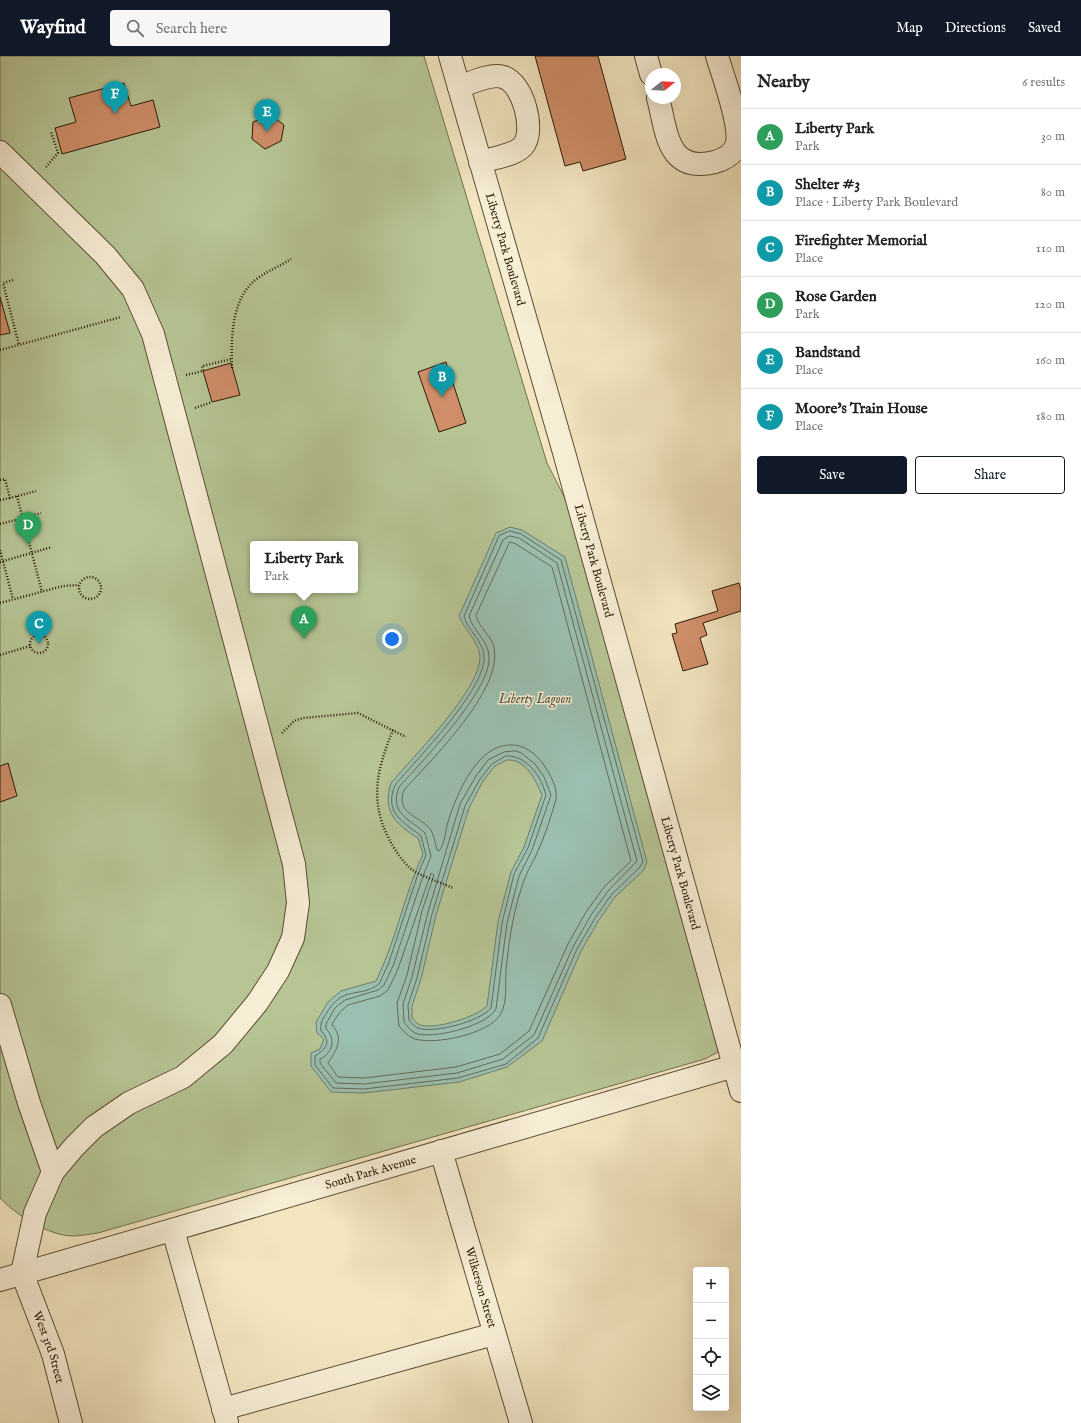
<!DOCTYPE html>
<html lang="en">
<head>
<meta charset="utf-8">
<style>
	body { margin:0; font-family:"IM FELL English",serif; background:#f6f6f6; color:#202124 }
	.controls { position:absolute; right:12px; bottom:12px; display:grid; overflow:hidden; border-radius:4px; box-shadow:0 4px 16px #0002 }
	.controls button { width:36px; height:36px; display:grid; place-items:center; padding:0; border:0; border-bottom:1px solid #e0e0e0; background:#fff; color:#202124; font:20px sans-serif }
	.compass { position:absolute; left:645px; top:12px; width:36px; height:36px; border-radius:50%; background:#fff; box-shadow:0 4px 16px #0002; rotate:72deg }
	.you { position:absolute; left:392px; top:583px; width:14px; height:14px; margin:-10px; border:3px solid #fff; border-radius:50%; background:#1a73e8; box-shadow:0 0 0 6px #1a73e833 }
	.badge { display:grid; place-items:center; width:26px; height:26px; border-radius:50%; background:#111827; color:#fff; font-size:13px; font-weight:700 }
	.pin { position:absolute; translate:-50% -33px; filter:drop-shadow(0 1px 2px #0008) }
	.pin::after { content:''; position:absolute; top:21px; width:14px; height:12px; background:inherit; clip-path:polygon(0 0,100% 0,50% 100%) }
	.popup { position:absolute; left:250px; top:485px; width:108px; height:52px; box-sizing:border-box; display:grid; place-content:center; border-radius:4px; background:#fff; filter:drop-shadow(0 1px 3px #0005); font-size:13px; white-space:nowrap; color:#757577 }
	.popup b { font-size:15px; color:#202124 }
	.popup::after { content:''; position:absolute; left:50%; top:100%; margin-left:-8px; border:8px solid transparent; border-top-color:#fff }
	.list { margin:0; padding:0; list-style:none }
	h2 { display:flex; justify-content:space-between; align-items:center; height:52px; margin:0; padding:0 16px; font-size:17px }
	h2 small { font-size:13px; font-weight:400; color:#757577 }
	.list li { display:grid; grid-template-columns:26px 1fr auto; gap:12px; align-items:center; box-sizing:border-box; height:56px; padding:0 16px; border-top:1px solid #e0e0e0 }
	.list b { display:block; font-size:15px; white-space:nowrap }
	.list p { margin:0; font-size:13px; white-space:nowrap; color:#757577 }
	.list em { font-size:13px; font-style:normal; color:#757577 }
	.actions { display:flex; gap:8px; padding:12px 16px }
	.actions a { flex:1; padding:9px 0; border:1px solid #111827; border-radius:4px; text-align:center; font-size:14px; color:#111827 }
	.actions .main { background:#111827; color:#fff }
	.icon { flex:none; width:22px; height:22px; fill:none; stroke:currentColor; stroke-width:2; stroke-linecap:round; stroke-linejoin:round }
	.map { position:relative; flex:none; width:741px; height:1367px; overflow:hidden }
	header { display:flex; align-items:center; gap:24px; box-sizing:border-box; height:56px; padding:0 20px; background:#111827; color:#fff }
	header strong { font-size:19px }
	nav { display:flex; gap:22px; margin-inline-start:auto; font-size:14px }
	.search { width:280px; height:36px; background:#f6f6f6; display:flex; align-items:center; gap:10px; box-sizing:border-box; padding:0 14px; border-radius:4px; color:#757577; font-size:15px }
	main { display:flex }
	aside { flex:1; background:#fff }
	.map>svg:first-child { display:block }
	.green { fill:#b7c595; stroke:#71704d; fill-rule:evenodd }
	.water { fill:#9bbfb0; stroke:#6e7d6c; fill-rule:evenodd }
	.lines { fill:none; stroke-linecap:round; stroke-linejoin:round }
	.shore { stroke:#636c5a; stroke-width:1 }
	.building { fill:#cf8e69; stroke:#2b1a05 }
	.minor-casing { stroke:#5d4d34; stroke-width:24 }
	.path { stroke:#2b1a05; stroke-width:2.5; stroke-dasharray:1 2; stroke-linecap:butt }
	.minor { stroke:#f7eed6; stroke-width:22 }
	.labels { text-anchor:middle; stroke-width:3; stroke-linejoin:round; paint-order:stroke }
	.street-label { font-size:12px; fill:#2b1a05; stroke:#f7eed6 }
	.water-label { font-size:13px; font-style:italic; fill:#525441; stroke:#f7eed6 }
</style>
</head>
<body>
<header>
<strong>Wayfind</strong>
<div class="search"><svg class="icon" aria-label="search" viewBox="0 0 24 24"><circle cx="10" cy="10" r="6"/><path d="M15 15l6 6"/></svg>Search here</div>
<nav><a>Map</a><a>Directions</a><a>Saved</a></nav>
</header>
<main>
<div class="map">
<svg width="741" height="1367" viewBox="0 0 741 1367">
	<rect width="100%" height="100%" fill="#f2e5c0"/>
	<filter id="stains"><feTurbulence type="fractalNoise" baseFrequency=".005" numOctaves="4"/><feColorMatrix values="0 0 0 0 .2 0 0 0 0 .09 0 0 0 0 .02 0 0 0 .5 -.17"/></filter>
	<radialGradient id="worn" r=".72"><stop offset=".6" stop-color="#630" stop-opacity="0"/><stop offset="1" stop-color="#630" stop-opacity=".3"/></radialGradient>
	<path class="green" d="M0,0h424l123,407 27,53 146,522 -2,14 -13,7 -607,174c-8,1 -17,3 -25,3 -24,0 -57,-21 -73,-38zM253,488h102v46h-102z"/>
	<path class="water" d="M510,471l12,3 43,27 82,305 -4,9 -28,26 -16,23 -18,31 -39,90 -35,26 -48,15 -95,11 -33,-1 -20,-26v-13l9,-4 4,-10 -7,-6 -1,-11 12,-20 13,-11 35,-10c20,-40 28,-86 47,-127l-5,-16c-23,-14 -36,-27 -27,-55 21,-25 91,-95 89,-127 -1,-14 -16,-27 -21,-40l37,-83zM507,704c19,-1 28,19 35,35l-18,52 -13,25 -13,50 -11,84c-10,11 -53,24 -67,19 -3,-1 -6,-5 -8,-7v-12l9,-27 15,-64 33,-107 14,-27 12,-15z"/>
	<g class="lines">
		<g class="shore">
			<path d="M510,475l11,3 40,26 82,302 -4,6 -27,26 -17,24 -18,31 -39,89 -32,26 -48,14 -94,11 -31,-1 -18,-23v-9c11,-7 17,-14 6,-25 -1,-8 1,-11 5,-17 17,-30 33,-15 53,-30l9,-19 30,-91 8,-19 -5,-19c-19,-15 -37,-23 -26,-51 21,-25 92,-97 89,-129 -1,-16 -17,-26 -20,-40l35,-80z"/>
			<path d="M510,480l9,2 38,25 80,298 -29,30 -17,24 -18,32 -39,88 -31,24 -46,14 -93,11 -28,-1 -16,-20v-4c13,-6 16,-21 6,-30v-5l9,-16 10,-8 33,-10 6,-5 9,-19 30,-90 8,-20 -6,-23c-15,-14 -36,-19 -26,-46 23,-26 93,-97 90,-131 -1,-16 -16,-25 -20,-40l34,-76z"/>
			<path d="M510,486l6,2 36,23 79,294 -27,26 -18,25 -18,32 -39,87 -29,23 -44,13 -92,11 -26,-1 -10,-14c5,-8 14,-20 9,-30 -1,-4 -4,-6 -5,-9l8,-12 8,-7 32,-9 8,-6 10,-21 33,-96 3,2 -12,36 -15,64 -10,28 2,23c4,5 10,11 16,13 21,6 73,-5 85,-24 8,-13 5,-31 6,-45 3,-30 8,-64 19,-92 3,-9 9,-17 12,-25 8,-17 14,-36 19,-54 2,-12 -6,-24 -12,-34 -9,-12 -20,-21 -35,-20 -33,1 -53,51 -61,77 -3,9 -3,22 -9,29l-2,-1c-2,-7 -3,-16 -7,-21 -10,-13 -35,-15 -26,-39 27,-30 99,-100 90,-142 -2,-12 -15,-20 -18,-32z"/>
			<path d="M516,695l5,2 14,11 9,13 7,18 -19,55 -13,26 -12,47 -11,86c-9,17 -64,31 -81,24 -4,-2 -8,-7 -11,-11l-1,-18 9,-27 16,-65 32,-108 16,-28 12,-16 16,-8z"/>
			<path d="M506,700c21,-1 35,20 40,39l-18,53 -14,26 -12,49 -11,85c-10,13 -57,26 -73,20 -3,-1 -7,-5 -9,-8l-1,-15 9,-27 15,-64 33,-108 15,-27 12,-15z"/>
		</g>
	</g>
	<g class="building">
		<path d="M535,0h63l28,103 -43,12 -3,-9 -15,4z"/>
		<path d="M124,27l7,23 22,-6 7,27 -98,27 -7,-26 21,-6 -7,-24z"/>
		<path d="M271,59l13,10 -3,16 -16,8 -13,-10 1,-17z"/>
		<path d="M0,241l10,36 -10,2z"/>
		<path d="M446,306l20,61 -27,9 -21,-60z"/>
		<path d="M231,307l9,32 -28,7 -9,-31z"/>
		<path d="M739,527l2,7v21l-38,12 4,12 -7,3 8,26 -25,7 -11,-37 5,-1 -2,-9 43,-13 -6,-20z"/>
		<path d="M8,707l9,33 -17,6v-36z"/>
	</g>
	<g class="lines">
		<g class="minor-casing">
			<g id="minor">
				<path id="s1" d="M450,0l113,393 178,642"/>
				<path d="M646,0l5,18"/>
				<path d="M459,31c12,-4 31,-14 44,-10 20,5 33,54 20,69 -9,10 -31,12 -43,16"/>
				<path d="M658,42c9,34 9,76 57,64 10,-3 20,-9 22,-19 4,-19 -14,-67 -20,-87"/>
				<path d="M0,96l105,103 28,34 20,45 141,530 4,39 -5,35 -15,33 -21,32 -34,41 -40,33 -54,26 -35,24 -20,20 -21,25 -18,41 -13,60"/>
				<path d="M0,949l29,98 24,69"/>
				<path id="s2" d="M441,1095l80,272"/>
				<path d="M173,1174l54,192"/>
				<path id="s3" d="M22,1217l31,81 18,69"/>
				<path id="s4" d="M0,1224l741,-216"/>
				<path d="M223,1353l271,-75"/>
			</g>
		</g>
		<g class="path">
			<path d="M46,111l12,-14 -7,-21"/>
			<path d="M13,224l-10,3 16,62"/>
			<path d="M0,294l121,-33"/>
			<path d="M232,312c-1,-26 -1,-65 20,-85 10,-10 27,-16 39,-24"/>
			<path d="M186,319l17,-4 -1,-5 30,-7"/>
			<path d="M195,352l17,-6"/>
			<path d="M0,424l5,-1 5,19 26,-7"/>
			<path d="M17,440l25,96"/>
			<path d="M0,444l10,-2"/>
			<path d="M0,468l41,-11"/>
			<path d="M0,494l13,49"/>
			<path d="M0,506l52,-15"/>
			<circle cx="90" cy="532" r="11"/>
			<path d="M0,547l63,-17 16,-1"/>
			<circle cx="39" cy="588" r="9"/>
			<path d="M0,599l30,-9"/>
			<path d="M393,674c-16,39 -24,70 -4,109 5,10 13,22 22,30 11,8 29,13 42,19"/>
			<path d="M282,677l12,-12 9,-3 55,-5 48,24"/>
		</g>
		<use href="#minor" class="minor"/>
	</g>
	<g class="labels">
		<g class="street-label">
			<text dy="4" stroke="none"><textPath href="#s1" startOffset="201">Liberty Park Boulevard</textPath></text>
			<text dy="4" stroke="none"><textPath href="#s1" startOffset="525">Liberty Park Boulevard</textPath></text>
			<text dy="4" stroke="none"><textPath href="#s1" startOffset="849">Liberty Park Boulevard</textPath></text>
			<text dy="4" stroke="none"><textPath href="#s4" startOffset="386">South Park Avenue</textPath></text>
			<text dy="4" stroke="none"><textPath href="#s2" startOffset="142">Wilkerson Street</textPath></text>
			<text dy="4" stroke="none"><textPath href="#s3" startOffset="79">West 3rd Street</textPath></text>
		</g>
		<g class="water-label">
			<text x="535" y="647">Liberty Lagoon</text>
		</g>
	</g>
	<rect width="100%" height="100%" filter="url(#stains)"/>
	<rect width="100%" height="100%" fill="url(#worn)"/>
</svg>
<div class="controls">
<button>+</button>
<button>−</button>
<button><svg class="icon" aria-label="locate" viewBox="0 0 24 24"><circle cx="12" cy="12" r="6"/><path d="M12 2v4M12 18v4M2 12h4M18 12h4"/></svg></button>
<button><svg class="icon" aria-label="layers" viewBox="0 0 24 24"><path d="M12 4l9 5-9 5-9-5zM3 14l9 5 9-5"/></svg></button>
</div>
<svg class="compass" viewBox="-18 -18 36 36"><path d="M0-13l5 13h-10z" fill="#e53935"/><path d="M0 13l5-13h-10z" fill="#757577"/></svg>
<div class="you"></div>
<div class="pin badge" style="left:304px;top:583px;background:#2e9e5b">A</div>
<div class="popup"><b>Liberty Park</b>Park</div>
<div class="pin badge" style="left:442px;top:341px;background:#0f9aa8">B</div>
<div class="pin badge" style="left:39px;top:588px;background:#0f9aa8">C</div>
<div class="pin badge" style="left:28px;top:489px;background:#2e9e5b">D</div>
<div class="pin badge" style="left:267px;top:76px;background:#0f9aa8">E</div>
<div class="pin badge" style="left:115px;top:58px;background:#0f9aa8">F</div>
</div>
<aside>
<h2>Nearby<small>6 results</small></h2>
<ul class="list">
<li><span class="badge" style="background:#2e9e5b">A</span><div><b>Liberty Park</b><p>Park</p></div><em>30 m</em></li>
<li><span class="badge" style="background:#0f9aa8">B</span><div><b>Shelter #3</b><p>Place · Liberty Park Boulevard</p></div><em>80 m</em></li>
<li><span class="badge" style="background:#0f9aa8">C</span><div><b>Firefighter Memorial</b><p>Place</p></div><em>110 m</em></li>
<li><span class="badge" style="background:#2e9e5b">D</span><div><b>Rose Garden</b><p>Park</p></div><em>120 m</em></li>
<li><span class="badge" style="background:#0f9aa8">E</span><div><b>Bandstand</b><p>Place</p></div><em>160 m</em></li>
<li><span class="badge" style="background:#0f9aa8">F</span><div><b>Moore's Train House</b><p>Place</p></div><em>180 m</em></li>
</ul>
<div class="actions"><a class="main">Save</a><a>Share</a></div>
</aside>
</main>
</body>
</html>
